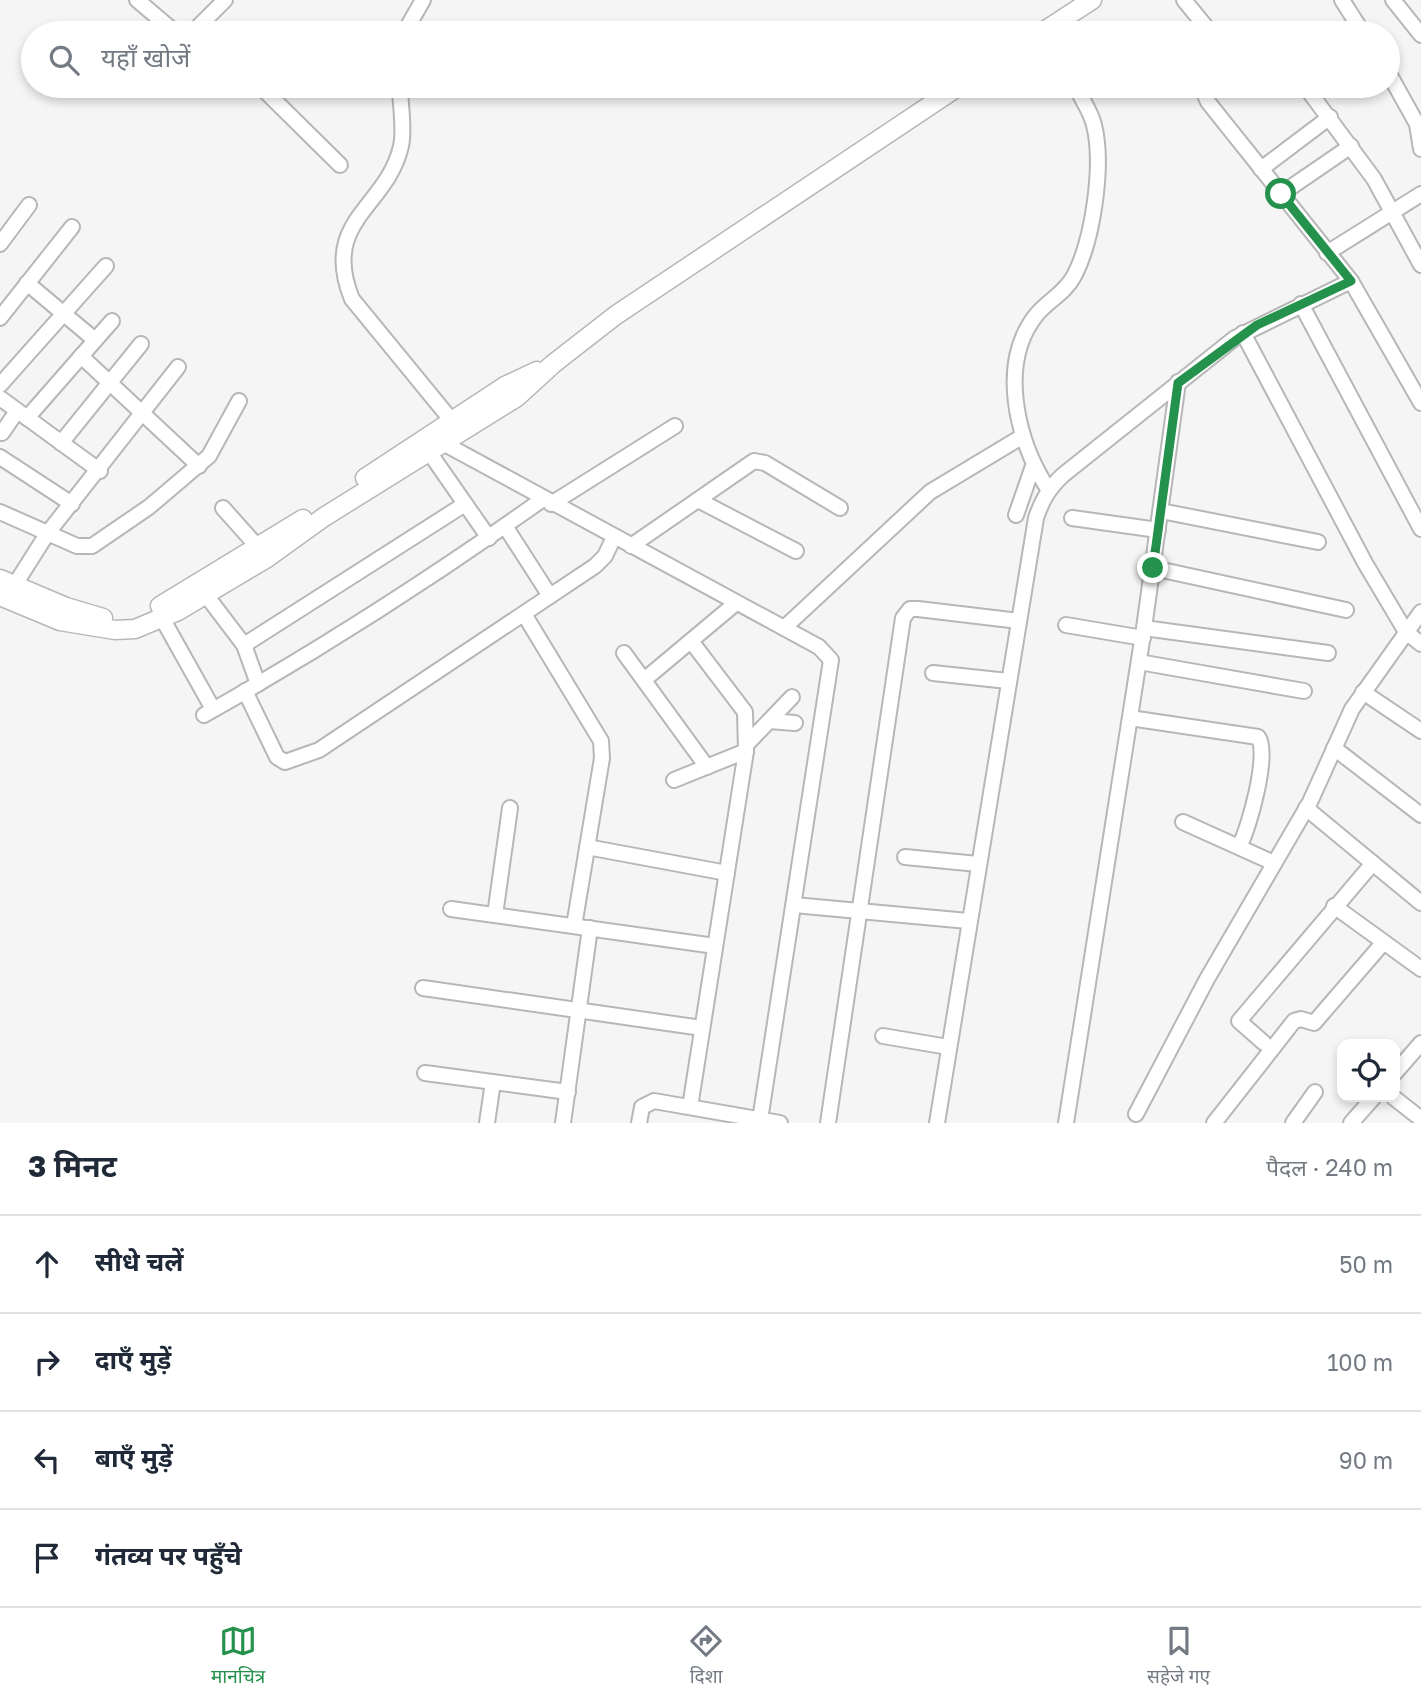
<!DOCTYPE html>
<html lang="hi">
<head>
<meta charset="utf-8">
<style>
	body { margin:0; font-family:"Golos Text","Noto Sans Devanagari",sans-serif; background:#f6f6f7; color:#1f2937 }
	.controls { position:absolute; right:21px; bottom:21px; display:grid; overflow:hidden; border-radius:14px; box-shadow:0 4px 10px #0003 }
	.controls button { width:63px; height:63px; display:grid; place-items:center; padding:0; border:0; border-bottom:2px solid #e0e1e3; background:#fff; color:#1f2937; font:35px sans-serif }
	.stop { position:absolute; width:21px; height:21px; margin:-16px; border:5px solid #24924c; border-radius:50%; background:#fff }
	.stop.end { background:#24924c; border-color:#fff; box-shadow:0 2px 7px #0008 }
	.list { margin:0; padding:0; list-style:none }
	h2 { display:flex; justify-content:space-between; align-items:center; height:91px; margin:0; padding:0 28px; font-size:30px }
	h2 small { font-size:23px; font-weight:400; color:#747a83 }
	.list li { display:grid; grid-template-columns:46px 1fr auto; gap:21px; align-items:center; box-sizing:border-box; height:98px; padding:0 28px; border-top:2px solid #e0e1e3 }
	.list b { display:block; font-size:26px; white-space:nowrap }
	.list em { font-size:23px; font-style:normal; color:#747a83 }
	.icon { flex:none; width:38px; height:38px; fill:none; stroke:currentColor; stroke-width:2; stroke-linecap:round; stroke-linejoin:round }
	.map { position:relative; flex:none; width:1421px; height:1123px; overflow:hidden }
	.search { position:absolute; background:#fff; box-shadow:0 4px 10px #0003; left:21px; right:21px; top:21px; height:77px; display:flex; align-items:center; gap:18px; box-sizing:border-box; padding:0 24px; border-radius:38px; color:#747a83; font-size:26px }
	.sheet { height:483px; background:#fff }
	nav { display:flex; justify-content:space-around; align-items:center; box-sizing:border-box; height:98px; border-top:2px solid #e0e1e3; background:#fff; font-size:19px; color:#747a83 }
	nav a { display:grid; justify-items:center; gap:4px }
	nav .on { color:#24924c }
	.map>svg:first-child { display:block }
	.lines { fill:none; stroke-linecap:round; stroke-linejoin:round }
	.minor-casing { stroke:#b7b7b8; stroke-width:18 }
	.major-casing { stroke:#b7b7b8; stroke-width:21 }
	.minor { stroke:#fff; stroke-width:14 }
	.major { stroke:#fff; stroke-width:18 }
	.route { stroke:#24924c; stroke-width:9 }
</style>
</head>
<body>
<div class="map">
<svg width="1421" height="1123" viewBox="0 0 1421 1123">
	<rect width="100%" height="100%" fill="#f5f5f6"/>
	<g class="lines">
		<g class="minor-casing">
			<g id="minor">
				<path d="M137,0l39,33"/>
				<path d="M1184,0l27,33"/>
				<path d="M1342,0l21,33"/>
				<path d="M1393,0l28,35"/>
				<path d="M192,33l33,-33"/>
				<path d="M404,33l19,-33"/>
				<path d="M1388,72l29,52 4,25"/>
				<path d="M260,86l80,79"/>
				<path d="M400,86c0,18 5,43 1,60 -14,62 -81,74 -49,153l100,122"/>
				<path d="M1211,86l-6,9 3,7 143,179 70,122"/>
				<path d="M1305,86l69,93 47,86"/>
				<path d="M1261,169l69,-52"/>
				<path d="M1281,194l70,-48"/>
				<path d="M0,244l29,-39"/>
				<path d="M1327,253l94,-59"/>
				<path d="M27,283l68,57"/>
				<path d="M1301,304l120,225"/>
				<path d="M0,318l72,-91"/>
				<path d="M1243,333l122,230 41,69 15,12"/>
				<path d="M81,356l118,110"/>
				<path d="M0,385l106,-119"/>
				<path d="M0,398l100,73"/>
				<path d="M27,418l85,-97"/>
				<path d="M2,433l15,-22"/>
				<path d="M61,443l80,-99"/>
				<path d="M443,443l376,204 12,13 -71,460"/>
				<path d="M429,452l60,86"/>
				<path d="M0,457l72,47"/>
				<path d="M1048,489c-31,-48 -51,-126 -11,-175 12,-14 28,-21 37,-38 19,-36 30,-111 20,-151 -3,-14 -13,-26 -18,-39"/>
				<path d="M698,500l98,51"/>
				<path d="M551,504l124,-78"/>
				<path d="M223,508l41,46"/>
				<path d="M1161,511l157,31"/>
				<path d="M0,512l77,34h15l57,-39 60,-51 30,-55"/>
				<path d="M1016,515l17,-49"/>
				<path d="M1072,518l86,12"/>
				<path d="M505,526l45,70"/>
				<path d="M631,546l123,-85 11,2 75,45"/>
				<path d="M1153,568l193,42"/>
				<path d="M9,594l38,-60 131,-167"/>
				<path d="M206,595l38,50 14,39"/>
				<path d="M524,614l77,127 1,17 -28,168"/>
				<path d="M162,618l51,91"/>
				<path d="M1066,625l77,13"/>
				<path d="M784,628l146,-136 93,-56"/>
				<path d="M1144,628l184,25"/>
				<path d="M244,645l221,-141"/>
				<path d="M624,653l83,114"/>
				<path d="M1139,662l165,29"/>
				<path d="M933,673l75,8"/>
				<path d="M644,680l92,-77"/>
				<path d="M245,691l32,66 8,5 34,-12 276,-184 10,-10 9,-19"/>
				<path d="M1363,692l58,39"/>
				<path d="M204,715c117,-66 229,-138 339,-216"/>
				<path d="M1130,718l128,19c12,16 -9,92 -19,110"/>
				<path d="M769,721l26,2"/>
				<path d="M747,744l45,-47"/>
				<path d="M1334,748l87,67"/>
				<path d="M674,780l72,-29"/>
				<path d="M1306,808l115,95"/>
				<path d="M1183,822l91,41"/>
				<path d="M587,847l140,26"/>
				<path d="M905,857l73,7"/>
				<path d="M794,905l174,16"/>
				<path d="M1334,906l87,63"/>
				<path d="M451,909l264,37"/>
				<path d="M495,915l15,-107"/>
				<path d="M423,988l279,40"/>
				<path d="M883,1036l65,11"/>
				<path d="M1264,1043l-25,-22 134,-158"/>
				<path d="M425,1073l143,19"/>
				<path d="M1395,1073l26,-30"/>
				<path d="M1393,1097l28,22"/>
				<path d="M690,1107l56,-356 -1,-39 -54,-71"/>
				<path d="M1136,1114l71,-135 103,-177 42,-93 69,-97"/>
				<path d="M487,1123l6,-41"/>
				<path d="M563,1123l27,-195"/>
				<path d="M639,1123l3,-16 12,-6 126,22"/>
				<path d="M828,1123l75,-505 7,-9h8l101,12"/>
				<path d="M937,1123l99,-605c6,-18 13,-30 27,-43l172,-137 116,-57"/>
				<path d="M1066,1123l78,-495 34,-246"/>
				<path d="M1214,1123l80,-102 7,-2 13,4 69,-80"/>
				<path d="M1293,1123l22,-31"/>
				<path d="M1351,1123l23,-26"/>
			</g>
		</g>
		<g class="major-casing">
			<g id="major">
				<path d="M1041,33l51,-33"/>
				<path d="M365,478l140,-92 32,-15"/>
				<path d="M0,579l66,28 37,11"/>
				<path d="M0,596l60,25 55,9 20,-1 43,-18 89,-53 57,-41 193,-120 36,-33 63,-49 343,-229"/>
				<path d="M160,606l143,-87"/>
			</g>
		</g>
		<use href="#minor" class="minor"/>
		<use href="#major" class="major"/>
	</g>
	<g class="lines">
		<path class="route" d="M1153,568l25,-185 79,-58 94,-44 -70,-87"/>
	</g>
</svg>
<div class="controls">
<button><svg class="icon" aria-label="locate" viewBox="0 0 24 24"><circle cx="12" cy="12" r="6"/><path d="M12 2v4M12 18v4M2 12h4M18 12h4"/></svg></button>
</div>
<div class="stop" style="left:1281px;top:194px"></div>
<div class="stop end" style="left:1153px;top:568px"></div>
<div class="search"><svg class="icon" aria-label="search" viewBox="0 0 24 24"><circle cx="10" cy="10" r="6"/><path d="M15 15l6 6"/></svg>यहाँ खोजें</div>
</div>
<section class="sheet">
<h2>3 मिनट<small>पैदल · 240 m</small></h2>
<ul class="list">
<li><svg class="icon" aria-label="ahead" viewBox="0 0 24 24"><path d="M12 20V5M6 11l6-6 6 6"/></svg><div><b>सीधे चलें</b></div><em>50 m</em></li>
<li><svg class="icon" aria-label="right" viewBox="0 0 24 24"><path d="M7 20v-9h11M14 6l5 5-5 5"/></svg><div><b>दाएँ मुड़ें</b></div><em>100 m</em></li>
<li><svg class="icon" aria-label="left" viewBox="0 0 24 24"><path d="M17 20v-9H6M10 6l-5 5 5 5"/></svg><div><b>बाएँ मुड़ें</b></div><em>90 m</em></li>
<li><svg class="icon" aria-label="arrive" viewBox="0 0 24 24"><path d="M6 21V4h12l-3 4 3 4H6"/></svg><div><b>गंतव्य पर पहुँचे</b></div></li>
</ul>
</section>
<nav>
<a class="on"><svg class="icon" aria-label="map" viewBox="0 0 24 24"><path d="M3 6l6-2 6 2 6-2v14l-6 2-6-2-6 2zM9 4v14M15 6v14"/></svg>मानचित्र</a>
<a><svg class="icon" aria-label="directions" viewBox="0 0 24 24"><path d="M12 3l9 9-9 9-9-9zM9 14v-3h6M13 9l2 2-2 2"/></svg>दिशा</a>
<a><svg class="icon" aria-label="saved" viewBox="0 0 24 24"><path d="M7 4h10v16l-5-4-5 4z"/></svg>सहेजे गए</a>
</nav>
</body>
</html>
